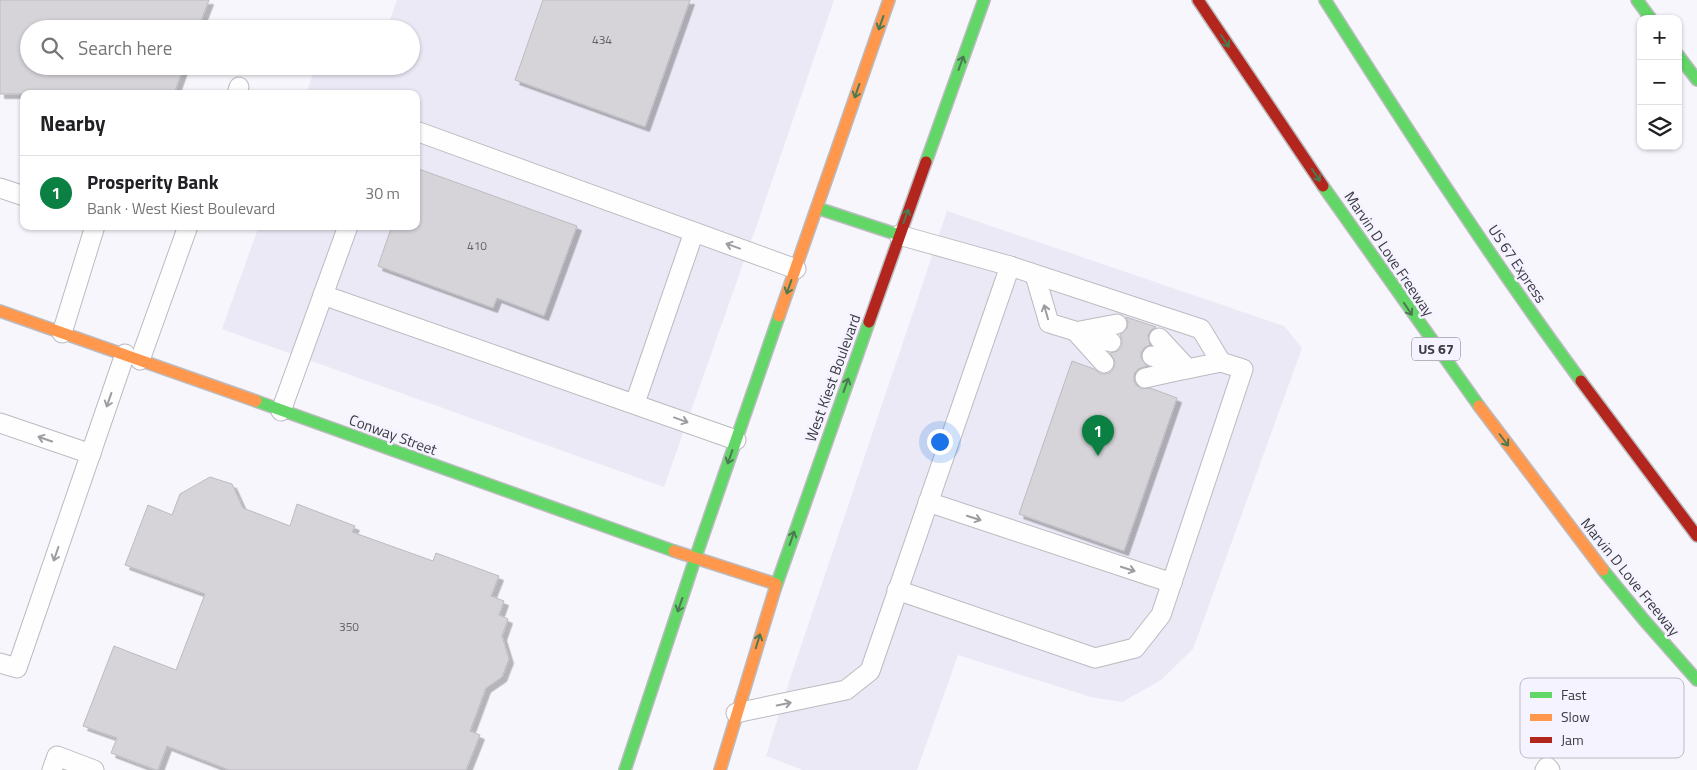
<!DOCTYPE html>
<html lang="en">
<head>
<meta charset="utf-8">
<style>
	body { margin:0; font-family:"Titillium Web",sans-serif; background:#f2f2f2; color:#202124 }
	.controls { position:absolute; right:15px; top:15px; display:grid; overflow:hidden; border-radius:10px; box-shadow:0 1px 4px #0004 }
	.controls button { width:45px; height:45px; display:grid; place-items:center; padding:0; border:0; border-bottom:1px solid #e0e0e0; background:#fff; color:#202124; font:25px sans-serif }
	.you { position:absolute; left:939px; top:441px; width:18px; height:18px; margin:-12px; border:4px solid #fff; border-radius:50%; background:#1a73e8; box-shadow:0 0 0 8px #1a73e833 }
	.badge { display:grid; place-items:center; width:32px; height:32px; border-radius:50%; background:#0b8043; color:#fff; font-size:16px; font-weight:700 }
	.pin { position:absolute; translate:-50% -41px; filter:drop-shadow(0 1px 2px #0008) }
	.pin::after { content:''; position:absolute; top:26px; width:18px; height:15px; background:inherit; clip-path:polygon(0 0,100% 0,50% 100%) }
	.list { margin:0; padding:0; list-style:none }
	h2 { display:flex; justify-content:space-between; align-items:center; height:65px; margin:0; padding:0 20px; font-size:21px }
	h2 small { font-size:16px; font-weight:400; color:#757577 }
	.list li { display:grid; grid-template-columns:32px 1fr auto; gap:15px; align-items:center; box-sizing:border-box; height:75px; padding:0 20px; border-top:1px solid #e0e0e0 }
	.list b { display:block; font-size:19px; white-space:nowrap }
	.list p { margin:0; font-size:16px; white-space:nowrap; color:#757577 }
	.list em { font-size:16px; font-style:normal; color:#757577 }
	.icon { flex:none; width:28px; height:28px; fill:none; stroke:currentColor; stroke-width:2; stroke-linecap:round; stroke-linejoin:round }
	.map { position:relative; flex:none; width:1697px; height:770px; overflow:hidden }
	.search { position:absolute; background:#fff; box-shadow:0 1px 4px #0004; left:20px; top:20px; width:400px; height:55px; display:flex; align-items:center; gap:12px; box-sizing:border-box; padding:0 18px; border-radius:28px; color:#757577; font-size:19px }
	.panel { position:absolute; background:#fff; box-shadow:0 1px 4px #0004; left:20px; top:90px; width:400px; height:140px; border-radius:10px }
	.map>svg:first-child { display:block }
	.built { fill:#eae9f5 }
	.building { fill:#d6d4d9; stroke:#bcbbc0; filter:url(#shadow) }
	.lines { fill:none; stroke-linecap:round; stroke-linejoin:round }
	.lane-casing { stroke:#bbbbc0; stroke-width:21 }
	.fast-casing { stroke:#bbbbc0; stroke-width:14 }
	.slow-casing { stroke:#bbbbc0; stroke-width:14 }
	.jam-casing { stroke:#bbbbc0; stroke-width:14 }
	.lane { stroke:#fefeff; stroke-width:19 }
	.fast { stroke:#63d668; stroke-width:11 }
	.slow { stroke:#ff974d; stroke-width:11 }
	.jam { stroke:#b3261e; stroke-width:11 }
	.oneway { stroke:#4c7951 }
	.oneway2 { stroke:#9d9ca0 }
	.labels { text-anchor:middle; stroke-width:5; stroke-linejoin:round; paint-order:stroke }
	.number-label { font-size:12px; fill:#626167 }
	.shield { fill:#f4f3ff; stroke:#73727a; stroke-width:1 }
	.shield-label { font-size:14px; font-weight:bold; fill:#3c3b41 }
	.street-label { font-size:15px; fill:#3c3b41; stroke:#f4f3ff }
	.key { fill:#f4f3ff; stroke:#bdbcc6; stroke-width:1 }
	.key-label { font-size:14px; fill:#3c3b41 }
</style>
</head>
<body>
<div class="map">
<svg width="1697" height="770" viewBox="0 0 1697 770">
	<defs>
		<filter id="shadow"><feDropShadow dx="4.5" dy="4.5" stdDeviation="0" flood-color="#0004"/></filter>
	</defs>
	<rect width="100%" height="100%" fill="#f6f6fc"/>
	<g class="built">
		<path d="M397,0h437l-73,213 -97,274 -442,-158 37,-103h157v-132h-110l10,-28h33l21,8 3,-8h38v-37h-24z"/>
		<path d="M947,211l337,115 18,22 -109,301 -32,31 -39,22 -31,-5 -133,-42 -41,115h-114l-37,-14 24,-77z"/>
	</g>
	<g class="building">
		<path d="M0,0h209l-11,29h-169v37h155l-10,28h-174z"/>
		<path d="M543,0h147l-45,127 -130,-47z"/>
		<path d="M416,168l161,58 -33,90 -47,-18 -4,10 -115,-42 14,-40h24z"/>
		<path d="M1126,317l30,10 -5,3 -3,5 2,10 -6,3 -3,5v5l6,8 -9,3 -4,5v6l2,5 6,4 8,-1 27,10 -53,153 -105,-37 53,-153 22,8 7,5h6l4,-2 3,-5 1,-6 -5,-8 8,-2 4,-5v-6l-2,-5 7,-7 1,-6z"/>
		<path d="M210,477l22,7 11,24 47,18 7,-22 58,22 -3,6 81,29 3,-8 63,23 -8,20 13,5 -5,14 9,4 -6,17 7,23 -7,18 -16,11 -16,43 10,4 -14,35h-237l-62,-24 -9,24h-2l-45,-17 6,-15 -34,-12 31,-80 62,24 29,-76 -80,-29 23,-60 24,10 8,-21z"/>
	</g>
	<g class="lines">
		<g class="lane-casing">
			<g id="lane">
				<path d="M237,94l2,-7"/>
				<path d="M416,131l380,138"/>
				<path d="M0,188l24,8"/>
				<path d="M1035,275l14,48 62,19"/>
				<path d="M323,295l413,145"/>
				<path d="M1080,331l37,-7"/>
				<path d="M1076,332l28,31"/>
				<path d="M62,333l33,-107"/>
				<path d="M1159,338l26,28"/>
				<path d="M1152,356l35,13 34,-7"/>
				<path d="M140,360l48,-134"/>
				<path d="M1145,378l41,-9"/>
				<path d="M635,403l59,-171"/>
				<path d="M281,411l67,-185"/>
				<path d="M0,423l91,31"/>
				<path d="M928,502l244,81"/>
				<path d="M897,590l198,68 40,-10 26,-33 82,-246 -22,-7 -20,-33 -191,-63"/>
				<path d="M0,663l17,5 108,-314"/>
				<path d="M736,713l110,-23 24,-19 140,-405 -111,-31"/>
				<path d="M52,770l5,-14 37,14"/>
				<path d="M1545,770l2,-3 3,3"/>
			</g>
		</g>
		<g class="fast-casing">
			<g id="fast">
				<path d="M1325,0c82,129 165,258 256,381"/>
				<path d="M1637,0l14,19"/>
				<path d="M1678,55l19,25"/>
				<path d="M926,162l58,-162"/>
				<path d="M1323,186l156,220"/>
				<path d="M817,208l82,27"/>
				<path d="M256,401l418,150"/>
				<path d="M1603,570l41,50 53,60"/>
				<path d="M775,589l94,-267"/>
				<path d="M625,770l70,-211 84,-243"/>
			</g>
		</g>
		<g class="slow-casing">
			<g id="slow">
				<path d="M0,311l256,90"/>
				<path d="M779,316l110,-316"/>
				<path d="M1479,406l124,164"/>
				<path d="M674,551l102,33"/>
				<path d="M720,770l55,-181"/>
			</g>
		</g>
		<g class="jam-casing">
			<g id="jam">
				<path d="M1198,0l125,186"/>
				<path d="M869,322l57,-160"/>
				<path d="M1581,381l116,155"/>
			</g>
		</g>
		<use href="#lane" class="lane"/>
		<use href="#fast" class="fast"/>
		<use href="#slow" class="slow"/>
		<use href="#jam" class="jam"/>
	</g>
	<defs><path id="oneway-shaft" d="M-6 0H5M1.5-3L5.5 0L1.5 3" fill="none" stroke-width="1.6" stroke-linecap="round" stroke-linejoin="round" transform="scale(1.25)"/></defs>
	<g class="oneway">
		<use href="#oneway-shaft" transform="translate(881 23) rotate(109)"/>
		<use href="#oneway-shaft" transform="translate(1225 41) rotate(56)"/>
		<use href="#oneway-shaft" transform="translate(961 63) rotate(-70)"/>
		<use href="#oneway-shaft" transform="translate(857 91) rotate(109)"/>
		<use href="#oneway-shaft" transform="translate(1316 175) rotate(56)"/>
		<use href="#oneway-shaft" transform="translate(906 216) rotate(-70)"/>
		<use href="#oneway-shaft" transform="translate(789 287) rotate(109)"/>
		<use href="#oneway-shaft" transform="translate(1408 309) rotate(56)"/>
		<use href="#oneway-shaft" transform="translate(846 385) rotate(-70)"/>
		<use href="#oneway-shaft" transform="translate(1504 440) rotate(53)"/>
		<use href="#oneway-shaft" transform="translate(730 457) rotate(109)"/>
		<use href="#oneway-shaft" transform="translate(792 538) rotate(-71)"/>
		<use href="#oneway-shaft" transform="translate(680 605) rotate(109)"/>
		<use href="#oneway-shaft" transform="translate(758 641) rotate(-73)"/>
	</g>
	<g class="oneway2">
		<use href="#oneway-shaft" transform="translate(733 246) rotate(-160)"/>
		<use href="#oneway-shaft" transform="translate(1046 312) rotate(-106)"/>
		<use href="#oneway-shaft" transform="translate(109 400) rotate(109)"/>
		<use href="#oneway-shaft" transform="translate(681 420) rotate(20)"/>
		<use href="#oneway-shaft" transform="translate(45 439) rotate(-161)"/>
		<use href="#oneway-shaft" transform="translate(974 518) rotate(18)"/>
		<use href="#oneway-shaft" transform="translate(56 554) rotate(109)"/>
		<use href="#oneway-shaft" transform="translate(1128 569) rotate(18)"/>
		<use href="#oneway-shaft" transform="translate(784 704) rotate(-12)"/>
	</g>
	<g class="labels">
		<g class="number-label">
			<text x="602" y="44">434</text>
			<text x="477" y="250">410</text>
			<text x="349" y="631">350</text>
		</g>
		<rect class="shield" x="1412" y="337.5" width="48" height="23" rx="4"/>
		<g class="shield-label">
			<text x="1436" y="354">US 67</text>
		</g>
		<g class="street-label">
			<text transform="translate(1389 254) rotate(56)" y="5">Marvin D Love Freeway</text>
			<text transform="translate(1517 264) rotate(56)" y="5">US 67 Express</text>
			<text transform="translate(833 378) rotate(-70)" y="5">West Kiest Boulevard</text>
			<text transform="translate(393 435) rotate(20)" y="5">Conway Street</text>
			<text transform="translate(1630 577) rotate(51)" y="5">Marvin D Love Freeway</text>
		</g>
	</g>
	<rect x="1520" y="678" width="164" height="80" rx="8" class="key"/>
	<rect x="1530" y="692" width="22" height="6" fill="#63d668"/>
	<rect x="1530" y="714" width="22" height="7" fill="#ff974d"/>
	<rect x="1530" y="737" width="22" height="6" fill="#b3261e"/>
	<g class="key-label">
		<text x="1561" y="700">Fast</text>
		<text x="1561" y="722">Slow</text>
		<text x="1561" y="745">Jam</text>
	</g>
</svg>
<div class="controls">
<button>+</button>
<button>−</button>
<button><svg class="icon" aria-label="layers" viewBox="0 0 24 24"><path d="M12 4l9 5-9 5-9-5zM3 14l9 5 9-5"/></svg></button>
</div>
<div class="you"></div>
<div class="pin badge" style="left:1098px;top:456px">1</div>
<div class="search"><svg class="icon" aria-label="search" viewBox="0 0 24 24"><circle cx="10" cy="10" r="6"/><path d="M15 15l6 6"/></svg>Search here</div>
<section class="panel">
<h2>Nearby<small></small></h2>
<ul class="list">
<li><span class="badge">1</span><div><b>Prosperity Bank</b><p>Bank · West Kiest Boulevard</p></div><em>30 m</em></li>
</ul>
</section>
</div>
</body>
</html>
